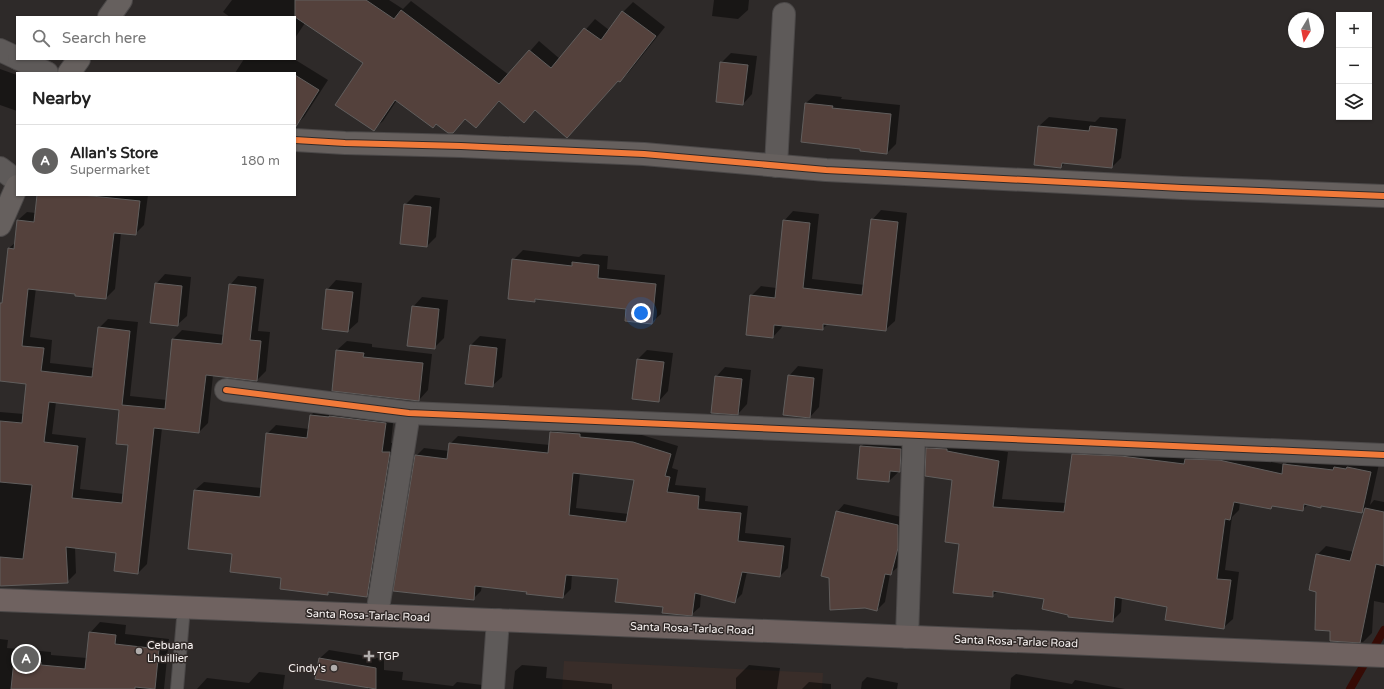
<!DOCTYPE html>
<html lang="en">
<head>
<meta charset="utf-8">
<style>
	body { margin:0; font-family:"Varela Round",sans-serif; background:#f2f2f2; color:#222 }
	.controls { position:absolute; right:12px; top:12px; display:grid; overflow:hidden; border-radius:0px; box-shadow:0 1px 3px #0004 }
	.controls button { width:36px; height:36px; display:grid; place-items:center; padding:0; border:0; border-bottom:1px solid #e0e0e0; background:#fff; color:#222; font:20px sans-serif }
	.compass { position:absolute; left:1288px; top:12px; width:36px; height:36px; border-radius:50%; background:#fff; box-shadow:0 1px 3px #0004; rotate:190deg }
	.you { position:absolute; left:641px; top:313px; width:14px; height:14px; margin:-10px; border:3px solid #fff; border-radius:50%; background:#1a73e8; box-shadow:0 0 0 6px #1a73e833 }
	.badge { display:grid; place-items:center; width:26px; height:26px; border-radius:50%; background:#626160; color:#fff; font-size:13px; font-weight:700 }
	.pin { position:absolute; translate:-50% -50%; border:2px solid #fff; box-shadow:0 1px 4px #0006 }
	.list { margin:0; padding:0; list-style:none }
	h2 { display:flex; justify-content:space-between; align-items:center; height:52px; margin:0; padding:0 16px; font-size:17px }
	h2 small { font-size:13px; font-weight:400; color:#767676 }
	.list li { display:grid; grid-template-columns:26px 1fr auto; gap:12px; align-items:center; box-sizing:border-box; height:72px; padding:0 16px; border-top:1px solid #e0e0e0 }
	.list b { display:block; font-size:15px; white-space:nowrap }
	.list p { margin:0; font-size:13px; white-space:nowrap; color:#767676 }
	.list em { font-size:13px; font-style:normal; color:#767676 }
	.icon { flex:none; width:22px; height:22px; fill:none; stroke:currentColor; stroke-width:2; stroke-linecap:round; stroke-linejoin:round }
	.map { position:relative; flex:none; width:1384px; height:689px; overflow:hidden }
	.search { position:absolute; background:#fff; box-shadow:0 1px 3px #0004; left:16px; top:16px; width:280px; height:44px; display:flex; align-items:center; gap:10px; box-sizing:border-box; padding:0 14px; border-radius:0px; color:#767676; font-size:15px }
	.panel { position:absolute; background:#fff; box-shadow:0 1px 3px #0004; left:16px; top:72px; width:280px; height:124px; border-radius:0px }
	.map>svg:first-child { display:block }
	.built { fill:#392d29 }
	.shadow { fill:#0007; fill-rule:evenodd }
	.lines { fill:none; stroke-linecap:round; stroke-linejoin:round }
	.stream { stroke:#360b05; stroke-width:8 }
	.building { fill:#54413c; stroke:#615e5d; fill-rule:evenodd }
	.lane-casing { stroke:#4b4848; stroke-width:14 }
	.street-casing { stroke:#4b4848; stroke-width:24 }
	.secondary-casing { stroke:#4b4848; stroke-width:24 }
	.highway-casing { stroke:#4b4848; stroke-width:24 }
	.lane { stroke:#5e5a59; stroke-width:12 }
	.street { stroke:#5e5a59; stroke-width:22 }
	.secondary { stroke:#66605e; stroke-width:22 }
	.highway { stroke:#6f6260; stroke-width:22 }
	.cycleway-casing { stroke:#302927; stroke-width:8 }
	.cycleway { stroke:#f17a3a; stroke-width:6 }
	.poi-dot { fill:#b1adac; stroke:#302927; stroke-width:1.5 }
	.labels { text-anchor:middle; stroke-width:3; stroke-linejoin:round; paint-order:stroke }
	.street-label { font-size:11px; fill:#f8f3f2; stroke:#302927 }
	.poi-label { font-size:11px; fill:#f8f3f2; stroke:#302927; text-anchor:start }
</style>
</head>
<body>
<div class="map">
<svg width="1384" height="689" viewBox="0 0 1384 689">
	<rect width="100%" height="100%" fill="#2e2a29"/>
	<path class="built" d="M564,661l259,12 -1,16h-260z"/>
	<g class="shadow">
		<path d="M232,0h157l14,9 8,-8 98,74 30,-34 21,18 35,-40 14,11 14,-18 10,-10 32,25 -36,45 -9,9 -1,-1 -43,47 -40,-18 -36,-8 -24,26 -10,-9 -13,14 -16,-9 -4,4 -36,-27 -14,21 -10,9 -9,-68 -59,-39 -10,15v-21h-65l-7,-5z"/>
		<path d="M714,0h35l-1,10 -10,9 -26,-3z"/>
		<path d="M731,53l26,3 -5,38 -9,10 -22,-41z"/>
		<path d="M244,59h50l34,21 -24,37 -9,9v-53h-60z"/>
		<path d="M0,69l17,6v36l-17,-6z"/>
		<path d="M816,94l26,3 -1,2 59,6 -4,39 -9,9 -26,-5 -55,-45z"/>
		<path d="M1049,117l46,5 5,-5 26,2 -5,39 -9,9 -46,-5 -5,5 -22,-41z"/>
		<path d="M38,195h110l-4,30 -9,9 -14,-1 -6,56 -9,9 -30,-5 -40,-5 -6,49 22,3 -2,23 44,5 5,-40 9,-9 30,3 -8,74 37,4 6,-61 9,-9 42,5 6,-50 8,-9 26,3 -6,52 12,1 -4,39 -9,9 -44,-5 -5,48 -9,9 -37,-4 -15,136 -9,9 -21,-21 -42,-5 1,26 -9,9 -64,3 -3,2v-175l24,2 3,-31 -27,-3v-66l1,-10 2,-3 6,-53 7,-6 2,-22 9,-8 9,1zM56,402l64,7 9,36 -5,49 -44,-5 6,-51 -34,-4z"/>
		<path d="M415,195l25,3 -4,39 -9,9 -22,-41z"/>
		<path d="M881,210l26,3 -12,108 -10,9 -57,-6 -6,5 -40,-4v2l-9,10 -22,-41 10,-10 16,2 7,-67 9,-10 26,3 -7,65 53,6 7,-65z"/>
		<path d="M523,250l56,7 4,-3 25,2 -1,13 58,6 -4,39 -10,9 -24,-15 -89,-10 -3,3 -22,-41z"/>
		<path d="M165,274l26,3 -4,39 -10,9 -21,-41z"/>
		<path d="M336,280l26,3 -4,39 -10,9 -21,-41z"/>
		<path d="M422,297l26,3 -4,38 -10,10 -21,-41z"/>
		<path d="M480,336l26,3 -4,38 -10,9 -21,-41z"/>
		<path d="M347,341l25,3v3l60,7 -4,36 -9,10 -82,-50z"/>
		<path d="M647,350l26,3 -5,38 -9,10 -22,-41z"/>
		<path d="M798,366l25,3 -4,38 -9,10 -21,-41z"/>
		<path d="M725,367l26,3 -4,34 -9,10 -22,-37z"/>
		<path d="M320,407l74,7 -3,29 7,1 -22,143 -9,9 -38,-4 -2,2 -45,-17 -49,-24 -38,-63 9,-8 58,6 5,-54 9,-9 33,4 2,-14z"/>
		<path d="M559,424l28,5 55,6 36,11 -6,22 6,2 -3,15 31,3 -1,13 43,5 -3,27 46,5 -3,30 -8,8 -33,-4 -5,22 -8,8 -33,-8 -1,13 -8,7 -28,-8 -45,-28 -47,-4 -1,15 -8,8 -35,-6 -46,-6 -1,6 -8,8 -57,-143 8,-8 25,3 1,-7 8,-8 92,9 1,-13zM580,473l55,6 -6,35 -53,-6z"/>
		<path d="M870,437l40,3 -1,22 -20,19 -28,-34z"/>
		<path d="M936,439l72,13 -6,47 64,4 7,-48 8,-9 148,6 56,13 8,-9 86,8 -9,41 4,-5 10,2v101l-10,-2 -2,32 -9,9 -32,-2v-10l-14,-75 9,-9 28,6 12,-45 -5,5 -53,-8 -5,5 -30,-4 -2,3 -31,-6 -1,8 -7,7 -7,53 14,2 -6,47 -9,8 -56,-21 -46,-9 -1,15 -9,9 -43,-7 -23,-16 -48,-7 -6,5 -32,-53 -6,-64 -27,-31z"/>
		<path d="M844,504l62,14 -1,22 -7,27 -8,7 -5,28 -8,8 -47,-33 7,-65z"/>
		<path d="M100,622l26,3 -1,9 44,5 -5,50h-164v-50l8,1 -1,8 44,4v3l36,3 3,-25z"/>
		<path d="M329,650l55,9v11l19,2 -1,8 51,6 4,-4 26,3 -1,4h-114v-2l-51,-9 3,-20z"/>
		<path d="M522,665l25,2 -1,11 66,6v5h-99l2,-18z"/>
		<path d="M749,665l31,3 -3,21h-41v-11z"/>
		<path d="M259,672l26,3 -2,14h-86l10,-11 42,5z"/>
		<path d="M1016,674l56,10 3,-4 50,9h-115l1,-11z"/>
		<path d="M867,677l31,6 -1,6h-36l1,-7z"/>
		<path d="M809,682l22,2v5h-29z"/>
	</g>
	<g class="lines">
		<path class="stream" d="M1350,689l34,-59"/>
	</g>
	<g class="building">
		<path d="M295,0h71l28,19 7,-9 98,74 30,-34 22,18 33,-40 17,12 21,-29 34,25 -36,46 -2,-1 -51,57 -32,-28 -11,13 -25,-22 -23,27 -11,-9 -12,14h-5l-12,-9 -3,4 -38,-28 -21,31 -39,-26 28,-42 -68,-46z"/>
		<path d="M720,62l28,3 -5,40 -27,-3z"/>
		<path d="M295,75l24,15 -24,38z"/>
		<path d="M805,103l28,3 -1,2 59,6 -4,40 -27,-3v-2l-59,-7z"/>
		<path d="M1038,126l51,5 1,-5 27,3 -5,39 -50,-5 -1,5 -27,-3z"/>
		<path d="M37,195h45l58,6 -4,34 -22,-2 -8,66 -31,-3v-2l-47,-5 -6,57 22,2 -3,23 51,6 6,-50 32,4 -8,74 43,4 7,-70 50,5 7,-60 27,3 -6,53 11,1 -4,40 -51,-6 -7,58 -45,-5 -16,146 -24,-3 2,-18 -50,-6 2,36 -68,3v-29l23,2 9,-74 -32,-3v-61l22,2 4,-39 -26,-3v-78h2l6,-55 6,1 3,-29 17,2zM49,402l70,8 -3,34 12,1 -6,58 -50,-5 6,-52 -34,-4z"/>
		<path d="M404,204l27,3 -4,40 -27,-3z"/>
		<path d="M871,219l27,3 -12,109 -63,-7v6l-49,-5 -1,13 -27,-3 4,-40 25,3 8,-78 27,3 -7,65 59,7z"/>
		<path d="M512,259l60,7v-4l27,3 -1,13 58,6 -4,40 -27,-3 1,-12 -91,-10v3l-27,-3z"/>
		<path d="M155,283l27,3 -4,40 -28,-3z"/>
		<path d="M326,289l27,3 -5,40 -26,-3z"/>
		<path d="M412,306l27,3 -4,40 -28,-3z"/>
		<path d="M470,345l27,3 -4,39 -28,-3z"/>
		<path d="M336,350l28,3 -1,4 60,6 -4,38 -87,-10z"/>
		<path d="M637,359l27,3 -5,40 -27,-3z"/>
		<path d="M788,375l26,3 -4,40 -27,-3z"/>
		<path d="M715,376l27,3 -4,36 -27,-2z"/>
		<path d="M310,415l19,2v-1l57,7 -4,29h8l-23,145 -39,-5v3l-48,-6 1,-11 -51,-6 2,-18 -44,-5 6,-59 66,7 6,-64 41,5z"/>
		<path d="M550,432l30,2v3l53,5 38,12 -6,22 5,1 -3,15 32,4 -1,13 43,4 -3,28 46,5 -4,31 -38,-5 -7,31 -40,-10 -3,23 -30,-3 1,-6 -48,-5 3,-23 -52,-4 -3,23 -37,-4 1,-2 -52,-6 -1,14 -81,-9 22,-136 32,4 2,-16 99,10zM573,473l61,7 -8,42 -57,-7z"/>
		<path d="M860,446l41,3 -1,23 -10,-1 -1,11 -32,-3z"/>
		<path d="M926,448l21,1v2l52,10 -6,46 71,5 8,-58 49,2 63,8 1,-5 34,1 63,14 1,-10 50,6 1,-3 12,2 1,-2 24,5 -9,41 -41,-7v2l-17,-4 -1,7 -31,-5 -1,3 -37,-7 -4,18 -5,-1 -8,60 14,1 -7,49 -59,-9 2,-13 -52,-10 -2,25 -45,-5v-2l-26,-6 2,-10 -51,-8v6l-40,-4 6,-49 -14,-2 7,-62 -27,-4z"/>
		<path d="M1365,508l19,4v54l-8,-2 -16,79 -30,-2v-10l-15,-1 1,-38 -7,-2 7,-36 34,7z"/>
		<path d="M836,511l62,14v23l-7,27 -6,-1 -8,37 -12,-3 -35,2 -1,-32 -8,-2z"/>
		<path d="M89,632l27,3 -1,9 44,5 -4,40 -20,-2v2h-124l3,-29 27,2v3l44,4z"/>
		<path d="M319,658l57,10v21l-61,-10z"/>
	</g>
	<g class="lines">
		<g class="lane-casing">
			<path id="lane" d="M177,689l7,-82"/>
		</g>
		<g class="street-casing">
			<g id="street">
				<path d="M0,50l17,8"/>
				<path d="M19,59l28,14"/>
				<path d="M776,166l8,-152"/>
				<path d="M0,168l17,13"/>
				<path d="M226,390l183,23 975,42"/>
				<path d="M377,615l32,-202"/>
				<path d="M907,637l7,-202"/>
				<path d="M493,689l5,-69"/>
			</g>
		</g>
		<g class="secondary-casing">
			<g id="secondary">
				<path d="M109,17l12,-17"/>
				<path d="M69,73l10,-14"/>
				<path d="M295,140l50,3 116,3 183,8 182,16 356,18 202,8"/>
				<path d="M0,225l17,-39"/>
			</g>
		</g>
		<g class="highway-casing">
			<path id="highway" d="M0,600l1384,56"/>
		</g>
		<use href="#lane" class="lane"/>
		<use href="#street" class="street"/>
		<use href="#secondary" class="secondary"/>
		<use href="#highway" class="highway"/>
		<g class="cycleway-casing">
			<g id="cycleway">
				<path d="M295,140l50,3 116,3 183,8 182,16 356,18 202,8"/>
				<path d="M226,390l183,23 975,42"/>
			</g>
		</g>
		<use href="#cycleway" class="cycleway"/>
	</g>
	<g class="poi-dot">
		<circle cx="139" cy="651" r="4"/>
		<path d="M367 650h4v4h4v4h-4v4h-4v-4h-4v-4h4z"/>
		<circle cx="334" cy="668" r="4"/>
	</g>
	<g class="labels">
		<g class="street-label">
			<text transform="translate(368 615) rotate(2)" y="4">Santa Rosa-Tarlac Road</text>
			<text transform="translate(692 628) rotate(2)" y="4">Santa Rosa-Tarlac Road</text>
			<text transform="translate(1016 641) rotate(2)" y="4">Santa Rosa-Tarlac Road</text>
		</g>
		<g class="poi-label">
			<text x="147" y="649">Cebuana<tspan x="147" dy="13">Lhuillier</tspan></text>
			<text x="377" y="660">TGP</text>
			<text x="326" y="672" text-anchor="end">Cindy's</text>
		</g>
	</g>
</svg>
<div class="controls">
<button>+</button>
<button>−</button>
<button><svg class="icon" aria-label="layers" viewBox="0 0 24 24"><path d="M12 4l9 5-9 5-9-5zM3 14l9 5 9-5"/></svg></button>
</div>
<svg class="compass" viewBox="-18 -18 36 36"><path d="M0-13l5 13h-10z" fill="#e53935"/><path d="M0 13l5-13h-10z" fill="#767676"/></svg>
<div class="you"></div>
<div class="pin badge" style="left:26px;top:659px">A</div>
<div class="search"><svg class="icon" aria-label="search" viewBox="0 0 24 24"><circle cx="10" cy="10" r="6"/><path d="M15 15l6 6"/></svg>Search here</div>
<section class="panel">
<h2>Nearby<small></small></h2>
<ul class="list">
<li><span class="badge">A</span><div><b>Allan's Store</b><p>Supermarket</p></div><em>180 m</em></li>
</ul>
</section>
</div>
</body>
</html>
